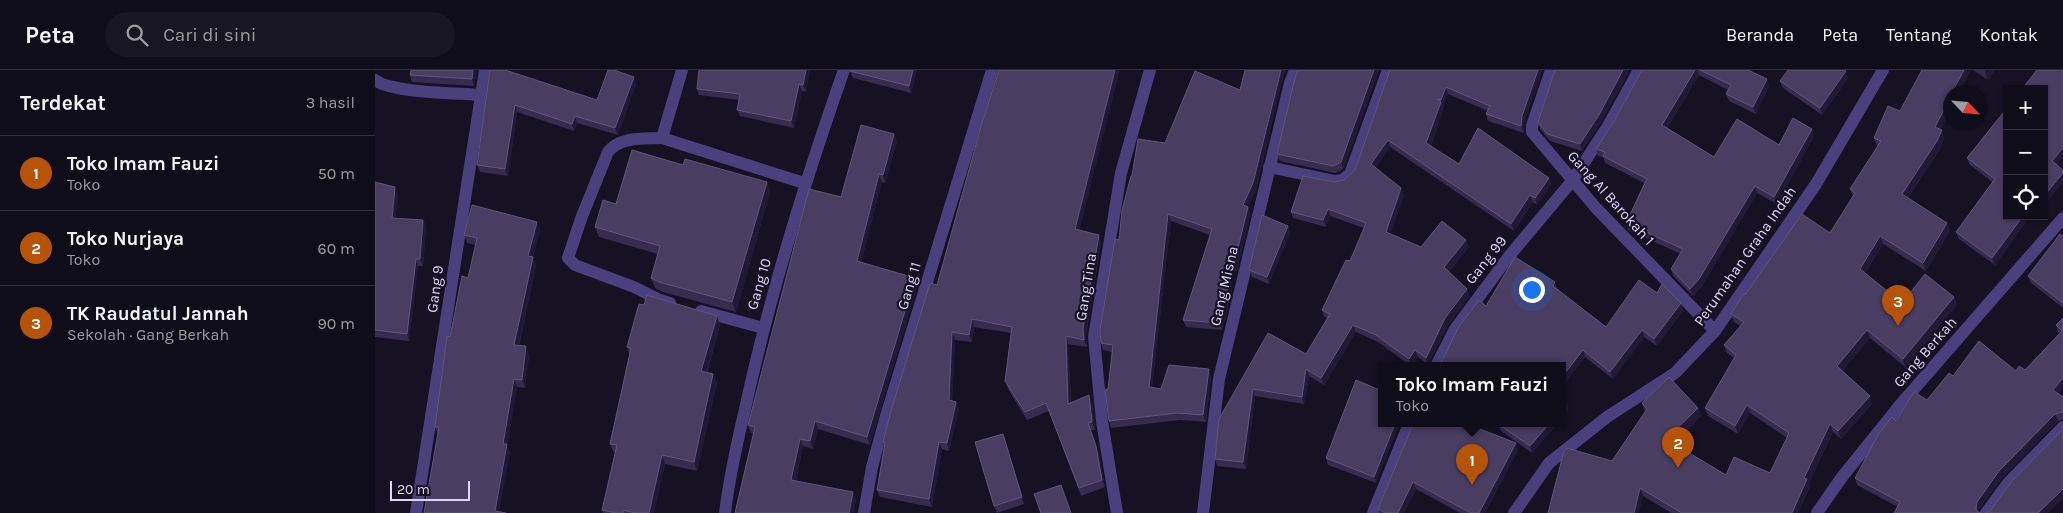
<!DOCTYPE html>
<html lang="id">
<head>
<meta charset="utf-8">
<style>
	body { margin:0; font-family:Karla,sans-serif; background:#191623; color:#f1f3f6 }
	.controls { position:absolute; right:15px; top:15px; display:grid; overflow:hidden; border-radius:0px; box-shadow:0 1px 4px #0004 }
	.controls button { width:45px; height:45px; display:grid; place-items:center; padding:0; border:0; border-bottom:1px solid #302d39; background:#100d1a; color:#f1f3f6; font:25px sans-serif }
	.compass { position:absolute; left:1568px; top:15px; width:45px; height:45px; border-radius:50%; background:#100d1a; box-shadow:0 1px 4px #0004; rotate:116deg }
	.scale { position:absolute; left:15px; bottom:12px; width:80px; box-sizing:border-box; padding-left:5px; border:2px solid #dfd6fb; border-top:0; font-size:14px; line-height:18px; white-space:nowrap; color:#dfd6fb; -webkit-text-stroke:4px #161123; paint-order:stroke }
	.you { position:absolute; left:1156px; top:219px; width:18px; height:18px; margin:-12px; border:4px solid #fff; border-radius:50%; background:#1a73e8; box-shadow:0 0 0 8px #1a73e833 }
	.badge { display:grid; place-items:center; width:32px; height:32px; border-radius:50%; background:#b45309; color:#fff; font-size:16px; font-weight:700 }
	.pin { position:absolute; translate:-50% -41px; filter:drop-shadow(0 1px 2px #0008) }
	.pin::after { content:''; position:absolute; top:26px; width:18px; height:15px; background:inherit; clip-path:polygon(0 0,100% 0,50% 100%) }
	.popup { position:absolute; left:1003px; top:292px; width:188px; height:65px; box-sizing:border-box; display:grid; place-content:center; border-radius:0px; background:#100d1a; filter:drop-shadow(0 1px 4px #0005); font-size:16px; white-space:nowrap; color:#9c9ca2 }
	.popup b { font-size:19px; color:#f1f3f6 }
	.popup::after { content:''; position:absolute; left:50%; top:100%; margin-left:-10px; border:10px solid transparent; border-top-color:#100d1a }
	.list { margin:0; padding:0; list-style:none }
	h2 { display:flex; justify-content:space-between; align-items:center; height:65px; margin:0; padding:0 20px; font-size:21px }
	h2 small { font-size:16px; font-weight:400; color:#9c9ca2 }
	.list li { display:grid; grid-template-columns:32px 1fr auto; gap:15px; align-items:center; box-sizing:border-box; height:75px; padding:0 20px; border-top:1px solid #302d39 }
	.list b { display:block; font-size:19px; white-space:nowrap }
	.list p { margin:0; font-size:16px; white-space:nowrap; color:#9c9ca2 }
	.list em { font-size:16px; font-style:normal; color:#9c9ca2 }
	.icon { flex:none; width:28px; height:28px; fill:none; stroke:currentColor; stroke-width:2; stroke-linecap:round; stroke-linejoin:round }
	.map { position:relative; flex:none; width:1688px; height:443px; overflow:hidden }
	header { display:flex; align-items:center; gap:30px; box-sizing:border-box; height:70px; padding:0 25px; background:#100d1a; border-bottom:1px solid #302d39 }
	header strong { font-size:24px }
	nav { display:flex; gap:28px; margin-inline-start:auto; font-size:18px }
	.search { width:350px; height:45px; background:#191623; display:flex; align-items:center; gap:12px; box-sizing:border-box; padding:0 18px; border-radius:28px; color:#9c9ca2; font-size:19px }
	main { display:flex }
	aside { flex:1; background:#100d1a }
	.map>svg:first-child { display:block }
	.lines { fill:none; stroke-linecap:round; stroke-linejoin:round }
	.minor { stroke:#4a407e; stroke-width:12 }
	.wall { fill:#372b50 }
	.shaded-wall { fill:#221936 }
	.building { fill:#493d62; stroke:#60557a }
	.labels { text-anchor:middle; stroke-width:4.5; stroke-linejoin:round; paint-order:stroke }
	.street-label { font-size:15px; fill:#dfd6fb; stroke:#161123 }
</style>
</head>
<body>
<header>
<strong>Peta</strong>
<div class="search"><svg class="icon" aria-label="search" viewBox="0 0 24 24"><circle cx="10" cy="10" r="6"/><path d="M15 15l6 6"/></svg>Cari di sini</div>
<nav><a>Beranda</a><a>Peta</a><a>Tentang</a><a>Kontak</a></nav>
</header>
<main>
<aside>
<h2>Terdekat<small>3 hasil</small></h2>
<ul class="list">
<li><span class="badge">1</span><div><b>Toko Imam Fauzi</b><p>Toko</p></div><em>50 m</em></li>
<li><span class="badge">2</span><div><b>Toko Nurjaya</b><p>Toko</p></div><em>60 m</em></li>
<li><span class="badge">3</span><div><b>TK Raudatul Jannah</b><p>Sekolah · Gang Berkah</p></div><em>90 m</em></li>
</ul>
</aside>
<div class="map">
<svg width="1688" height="443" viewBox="0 0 1688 443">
	<rect width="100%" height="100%" fill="#161123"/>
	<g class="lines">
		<g class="minor">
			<path d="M307,0l-20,68 142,45"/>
			<path d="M1176,0l-19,56v6l64,76 119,123"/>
			<path d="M0,10c16,13 83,13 105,15"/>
			<path d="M287,68c-18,1 -42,-2 -54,14l-26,64 -14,42 7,7 59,22 26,13 10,3"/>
			<path d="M894,97l66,14 7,-1 8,-6 38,-104"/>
			<path d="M326,241l62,17"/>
			<path d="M1061,296l19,-37 55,-74 62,-74 36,-55 31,-56"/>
			<path d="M41,443l69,-443"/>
			<path d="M350,443c4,-35 12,-70 20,-104 25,-116 60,-228 99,-339"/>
			<path d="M489,443l8,-46 14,-51 106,-346"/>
			<path d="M742,443l-15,-92 -8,-84 27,-164 29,-103"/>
			<path d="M828,443l16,-134 71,-296 5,-13"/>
			<path d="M998,443l36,-89"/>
			<path d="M1139,443l35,-50 58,-46 68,-44 40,-42 101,-147 67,-114"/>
			<path d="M1442,443l25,-36 58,-72 163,-187"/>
			<path d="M1611,443l22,-30 55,-56"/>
		</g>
	</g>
	<g class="wall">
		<path d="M36,0h66l-3,16 -62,-4 -2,-7z"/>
		<path d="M115,0l107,30 39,-16 -18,51 -41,-12 -3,8 -57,-19 -9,64 -28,-4 -3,-7z"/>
		<path d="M435,0l-4,22 -4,-1 -8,37 -54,-12 -3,-6 2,-10 -40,-5 -2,-6z"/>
		<path d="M475,0h67l-6,23 -58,-15z"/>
		<path d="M870,0h41l-4,10 -26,110 -8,17 2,7 -13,57 -4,-1 -2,25 -9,35 -36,-3 -3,-7 27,-85 -39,-14 -19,166 9,2 50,-13 -5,46 -26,-2 -69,8 -2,-7 -1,-32 4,-37 -9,-2 -2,-7 18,-103 13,-64 33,-33 75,-53z"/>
		<path d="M923,0h81l-36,99 -8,4 -55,-12 -3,-7z"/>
		<path d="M1015,0h152l-18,53v10l-36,-12 -2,-7 2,-3 -40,-17 -5,13h-1l1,2 -12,37 28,18 90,14 2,7 -14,20 -4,-3 -19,29 -124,-84 -15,21 29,27 -14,39 31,13h48l-20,25 21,24 -22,29 -20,40 -10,-8 -7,9 -33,-24 -22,-10 -32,53 -15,-9 -5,28 -49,-8 -9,73 -29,-3 -2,-7 53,-126 38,21 21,-36 -3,-1 -2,-7 28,-49 14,-33 -34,-12 -4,11 -33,-9 -2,-6 43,-30 10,-2 11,-10z"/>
		<path d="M1180,0h75l-29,52 -19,29 -32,-10 -10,-12 -2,-7z"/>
		<path d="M1267,0h106l19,9 2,7 -13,28 -27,-13 -3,-7 2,-4 -29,-15 -32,53 47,29 65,-12 35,-9 -37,68 -20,-11 -55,93 -9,10 -20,-20 -2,-7 10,-15 -53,-24 -2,-7 18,-40 -39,-20 -2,-6 -5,-1 -2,-7 17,-26z"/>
		<path d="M1547,0h49l-12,22h-8v18l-11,19 2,1 2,8 -4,11 -32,49 39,25 3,8 -24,40 -43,-27 -18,29 37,30 52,-6 3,8 -52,62 -35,-29 -28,33 30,33 -31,35 -8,-7 -24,51 1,4 -12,26h-127l-28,-17 -5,17h-90l64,-52 33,-49 -3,-9 56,5 3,8 -28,27 53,32 44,-2 17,-35 -37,-25 -12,21 -30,-18 -3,-8 29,-50 -7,-5 -3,-8 17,-19 -7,-4 -3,-8 14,-19 85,-62 23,-36 -3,-8 28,-42 -1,-1 -3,-8 26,-27z"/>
		<path d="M1598,0h22l-7,10z"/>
		<path d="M1473,8l-26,37 -39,-27 -3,-7z"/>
		<path d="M1632,38v108h23l-35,49 -36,-26 -3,-7 36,-50 -22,-17 -3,-7z"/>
		<path d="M522,71l-12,42 -3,-1 -21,80 56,24 -47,159 -52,-16 -5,20 -10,-3 -7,35 60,19 -3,13h-118l18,-79 -2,-1 -3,-8 93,-228z"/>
		<path d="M308,95l84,17 3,10 -34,120 -73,-20 -8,-4 -4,-10 7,-24 -59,-17 -4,-10 21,-23z"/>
		<path d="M0,112l23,12 -3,24 28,2 3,7 -3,39h-5l-9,75 -34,-4z"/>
		<path d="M913,156l2,7 -21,51 -17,-7 -3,-7z"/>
		<path d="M165,160l-7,27 3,8 -17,81 10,9 -4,33 -8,-1 -10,59 3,7 -86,60 14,-78 -3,-8 15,-90 18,-59 8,-33 -9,-2 -3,-8z"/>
		<path d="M705,160l21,12 -15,94 1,11 -19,-3 3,59 18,-8 3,8 3,27h-5l9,24 6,33 -24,9 -32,-85 -22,9 -19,-31 -3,-8 6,-48 -37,-6 -2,15 -17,-2 -3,61 4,1 3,7 -10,42 -7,-2 -10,58 -52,-10 -3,-7 7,-43 -1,-5 54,-157z"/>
		<path d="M1688,166v72l-32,-25 -3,-7z"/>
		<path d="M1183,219l-1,1 49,37 51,-34 26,17 -26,36 -13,-9 -31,42 -28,-22 -23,30v-21l-121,-3 45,-57z"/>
		<path d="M269,235l73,11 3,9 -13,48 6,1 4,9 -20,88 -32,-7 -11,49h-51l-1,-3 13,-57h-1l-4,-9 20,-89 -3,-8z"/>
		<path d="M1688,248v70l-5,5 5,4v23l-5,1 -56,57 -23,31 -81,-2 -41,-22 -2,-7 41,-57 31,-21 26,-24 72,-6 35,-37 -2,-1 -2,-7z"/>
		<path d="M1007,321l-6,92 -48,-18 -2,-7z"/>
		<path d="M1038,354l105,26 -33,63h-25l-44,-24 -12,24h-25l-1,-4z"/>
		<path d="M1123,354h59l-25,29 -31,-22z"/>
		<path d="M630,371l19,63 -27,9 -3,-7z"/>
	</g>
	<g class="shaded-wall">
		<path d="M98,0h4l-3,16 -2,-7z"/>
		<path d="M431,0h4l-4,22 -3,-7z"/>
		<path d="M538,0h4l-6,23 -2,-7z"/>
		<path d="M740,0h5l-42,167 -3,-8z"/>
		<path d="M906,0h5l-4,10 -26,110 -8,17 2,7 -13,57 -3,-7 9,-59z"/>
		<path d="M999,0h5l-36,99 -2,-7z"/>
		<path d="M1163,0h4l-18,53v10l-3,-7 1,-10z"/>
		<path d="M1248,0h7l-29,52 -19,29 -2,-7z"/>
		<path d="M1320,0h2l2,5 -35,57 -2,-7z"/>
		<path d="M1589,0h7l-12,22h-7z"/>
		<path d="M1611,0h9l-7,10 -3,-8z"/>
		<path d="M1471,1l2,7 -26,37 -2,-7z"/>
		<path d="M259,7l2,7 -18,51 -3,-7z"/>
		<path d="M1392,9l2,7 -13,28 -3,-7z"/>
		<path d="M424,14l3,7 -8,37 -3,-7z"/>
		<path d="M1071,17l2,7 -5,13 -2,-7z"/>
		<path d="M1576,26v14l-13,25 -3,-8z"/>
		<path d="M1066,32l2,7 -14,41 -3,-7z"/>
		<path d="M140,35l2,7 -9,64 -3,-7z"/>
		<path d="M200,46l2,7 -3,8 -2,-7z"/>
		<path d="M1437,59l2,7 -37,68 -3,-7z"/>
		<path d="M1567,60l2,8 -4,11 -35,53 -3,-8z"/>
		<path d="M519,64l3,7 -12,42 -2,-8z"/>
		<path d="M1013,70l2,7 -17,24 -2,-7z"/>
		<path d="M1688,78v10l-9,10 -2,-7z"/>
		<path d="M1688,103v10l-19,23v-10z"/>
		<path d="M504,104l3,8 -23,87 -2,-8z"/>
		<path d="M1174,108l2,7 -14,20 -2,-7z"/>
		<path d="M392,112l3,10 -34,120 -4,-10z"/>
		<path d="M1380,116l2,7 -55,93 -9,10 -3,-7z"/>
		<path d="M20,117l3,7 -3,31 -3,-7z"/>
		<path d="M1026,118l3,7 -16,44 -2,-7z"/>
		<path d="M1155,125l3,7 -19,29 -3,-7z"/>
		<path d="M953,139l2,7 -4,11 -3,-7z"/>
		<path d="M793,144l3,7 -20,173 -2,-7z"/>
		<path d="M1648,146h7l-35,49 -3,-7z"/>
		<path d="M48,150l3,7 -3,39 -3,-7z"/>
		<path d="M162,152l3,8 -7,27 3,8 -19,88 -3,-8 14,-89z"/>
		<path d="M1572,153l3,8 -24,40 -3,-8z"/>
		<path d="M913,156l2,7 -21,51 -2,-7z"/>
		<path d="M724,165l2,7 -15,94 1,11 -3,-7 -1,-12z"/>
		<path d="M1505,166l3,8 -21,33 -2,-8z"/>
		<path d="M1091,170l3,7 -22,27 -3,-7z"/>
		<path d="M41,189l2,7 -9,75 -2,-7z"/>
		<path d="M856,193l2,7 -2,25 -9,35 -2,-7z"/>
		<path d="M540,208l2,8 -47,159 -3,-8z"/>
		<path d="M1180,212l3,7 -3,4 -2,-7z"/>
		<path d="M1092,219l3,7 -22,29 -20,40 -2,-7 19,-40z"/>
		<path d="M1579,227l3,8 -52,62 -2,-8z"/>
		<path d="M1306,233l2,7 -26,36 -3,-7z"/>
		<path d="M342,246l3,9 -16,56 -3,-10z"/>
		<path d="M597,249l2,8 -2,15 -3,-7z"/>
		<path d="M978,255l3,7 -32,53 -3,-7z"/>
		<path d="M1267,260l2,7 -31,42 -3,-7z"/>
		<path d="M1492,260l3,8 -30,36 -3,-8z"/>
		<path d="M577,262l3,8 -3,68 -3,-8z"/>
		<path d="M691,266l2,8 3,67 -3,-7z"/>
		<path d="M151,276l3,9 -4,33 -3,-8z"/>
		<path d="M1040,280l3,7 -7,9 -2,-7z"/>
		<path d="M1208,280l2,7 -23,30v-10z"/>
		<path d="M834,299l2,7 -5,46 -3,-7z"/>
		<path d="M931,299l3,7 -5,28 -2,-7z"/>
		<path d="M338,304l4,9 -20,88 -3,-9z"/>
		<path d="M1688,308v10l-8,9 -2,-7z"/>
		<path d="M139,309l3,8 -10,59 3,7 -11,60 -4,-2 8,-67z"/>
		<path d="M878,319l2,7 -9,73 -3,-7z"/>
		<path d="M714,325l3,8 3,27 -3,-8z"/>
		<path d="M1495,326l2,8 -31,35 -3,-8z"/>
		<path d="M581,332l3,7 -10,42 -2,-8z"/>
		<path d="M1191,332l3,7 -7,8v-10z"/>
		<path d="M1372,335l3,8 -12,21 -3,-8z"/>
		<path d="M1323,338l3,8 -32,31 -3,-8z"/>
		<path d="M1680,344l3,7 -56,57 -23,31v4l-3,-4 1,-7 22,-31z"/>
		<path d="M440,351l3,8 -5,20 -3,-8z"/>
		<path d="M1020,354h5l-24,59 -2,-6z"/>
		<path d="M1174,354h8l-25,29 -2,-7z"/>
		<path d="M1455,354l3,8 -24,51 1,4 -12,26h-6l12,-35z"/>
		<path d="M425,369l3,7 -9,42 -3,-8z"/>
		<path d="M564,372l3,7 -10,58 -3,-8z"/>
		<path d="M1141,373l2,7 -33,63h-6z"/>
		<path d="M721,376l3,8 6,33 -3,-7z"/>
		<path d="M287,385l3,9 -11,49h-5z"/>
		<path d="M1038,412l3,7 -12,24h-6z"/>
		<path d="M1265,418l3,8 -5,17h-4z"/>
		<path d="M1688,419v10l-15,14h-10z"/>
		<path d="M478,422l3,8 -3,13h-4z"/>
	</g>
	<g class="building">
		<path d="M36,0h62l-1,9 -62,-4z"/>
		<path d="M115,0h15l92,30 11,-30h6l20,7 -19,51 -40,-12 -3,8 -57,-19 -10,64 -28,-4z"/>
		<path d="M324,0h107l-3,15 -4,-1 -8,37 -54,-11 3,-16 -43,-5z"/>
		<path d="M475,0h63l-4,16 -59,-15z"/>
		<path d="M624,0h116l-40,159 24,6 -16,93 1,12 -18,-4 2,68 21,-9 3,27 -4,1 8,23 6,34 -23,8 -33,-85 -21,9 -20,-31 7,-54 -40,-8 -3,16 -17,-3 -3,68 7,2 -9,41 -8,-1 -10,57 -52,-9 8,-47 -2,-1 8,-31 39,-128 7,2 45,-162z"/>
		<path d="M870,0h36l-28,113 -10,22 5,2 -14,57 -3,-1 -3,25 -8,35 -37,-3 29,-91 -44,-15 -19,173 12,2 8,-24 40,4 -6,46 -26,-2 -68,8 -4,-31 3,-1 5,-44 -12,-2 -1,-13 15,-91 4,1 3,-30 9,-34h1l6,-37 27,4 30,-72 45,19z"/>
		<path d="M923,0h76l-33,92 -8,4 -56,-12 18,-76z"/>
		<path d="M1015,0h148l-16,46 -1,10 -35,-12 4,-8 -44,-19 -5,13 -4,-1 4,3 -15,41 33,21 19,-36 71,50 -14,20 -5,-3 -19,29 -123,-84 -17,24 30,24 -15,44 35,15 21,-26 24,19 -22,27 23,22 -22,29 -19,40 -11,-8 -6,9 -33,-24 -23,-10 -32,53 -15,-9 -4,28 -49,-8 -10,73 -28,-3 4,-40 49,-86 38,21 24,-40 -8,-4 24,-50 4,1 16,-38 -38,-14 -5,11 -32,-8 12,-36 31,6 10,-2 11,-10z"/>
		<path d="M1180,0h68l-24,45 -19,29 -33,-10 -9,-12z"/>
		<path d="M1267,0h53l-33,55 52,32 23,-38 42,26 14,-27 19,11 -38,68 -19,-11 -56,93 -9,10 -19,-20 12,-20 -57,-26 21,-44 -44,-23 2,-4 -9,-3 17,-26z"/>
		<path d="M1325,0h48l19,9 -14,28 -27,-13 5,-9z"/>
		<path d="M1413,0h56l2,1 -26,37 -40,-27z"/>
		<path d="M1547,0h42l-12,22h-1v4l-16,31 7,3 -5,11 -35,53 45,29 -24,40 -43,-27 -20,33 42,34 23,-29 29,23 -51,62 -36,-29 -30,36 33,30 -32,35 -8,-7 -26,54 3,1 -15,34h-110l-42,-25 -6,25h-86l16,-62 3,-3 45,13 35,-52 -5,-6 27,-26 29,31 -32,31 60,36 8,-18 36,16 19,-40 -42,-28 -12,21 -30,-18 31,-53 -12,-10 20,-23 -13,-8 13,-21 1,2 57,-81 28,19 25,-40 -5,-4 31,-48 -7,-3 14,-32 12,5z"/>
		<path d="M1662,0h26v78l-11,13 11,9v3l-19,23v-107h-22z"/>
		<path d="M1632,38v108h16l-31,42 -36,-26 39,-53 -28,-21z"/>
		<path d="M486,55l33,9 -11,41 -4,-1 -22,87 58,17 -48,159 -52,-16 -5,20 -10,-2 -9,41 62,12 -4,21h-114l20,-86 -7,-2 61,-236 32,8z"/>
		<path d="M257,80l51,15 2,-6 82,23 -35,120 -73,-20 -8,-4 9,-32 -65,-19 8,-27 13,4z"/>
		<path d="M0,112l20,5 -3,31 31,2 -3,39h-4l-9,75 -32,-4z"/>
		<path d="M97,135l65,17 -9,34 5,1 -19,88 12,1 -4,34 -8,-1 -11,65h4l-12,67 11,2h-82l15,-86h-4l12,-91 3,1 12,-61 6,2 9,-40 -13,-3z"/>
		<path d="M887,145l26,11 -21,51 -18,-7z"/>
		<path d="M1685,164l3,2v67l-35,-27z"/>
		<path d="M1140,187l40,25 -2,4 53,41 33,-47 18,13 5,-9 19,19 -27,36 -12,-9 -32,42 -27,-22 -21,27v-11h-125l4,-3 18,-37 20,-26 7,6z"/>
		<path d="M272,225l70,21 -16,55 12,3 -19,88 -32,-7 -13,58h-14l-12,-3v3h-7l-14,-3 15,-65 -7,-1 21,-96 -4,-1 12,-43 5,1z"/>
		<path d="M1688,248v60l-10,12 10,7v16l-1,-1 -7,2 -56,57 -22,31 -1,7 2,3 3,1h-87l6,-11 -45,-24 23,-43 14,-18 4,4 18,-29 13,8 22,-27 4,3 26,-35 37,30 3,-5 6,4 37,-39 -6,-6z"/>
		<path d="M981,310l26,11v33h13l-21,53 -48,-19z"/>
		<path d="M1187,328l4,4 -4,5z"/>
		<path d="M1038,354h54l49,19 -37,70h-8l-58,-31 -15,31h-13l-7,-4z"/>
		<path d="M1123,354h51l-19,22z"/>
		<path d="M1688,359v60l-25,24h-53l5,-2 22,-30z"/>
		<path d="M628,364l19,63 -28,9 -19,-64z"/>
		<path d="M686,415l10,28h-30l-7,-19z"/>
	</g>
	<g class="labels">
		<g class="street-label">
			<text transform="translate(1236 128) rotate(48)" y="5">Gang Al Barokah 1</text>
			<text transform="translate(1370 186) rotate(-55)" y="5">Perumahan Graha Indah</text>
			<text transform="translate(1111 190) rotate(-52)" y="5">Gang 99</text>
			<text transform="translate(384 214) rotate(-74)" y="5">Gang 10</text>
			<text transform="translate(534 216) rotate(-73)" y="5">Gang 11</text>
			<text transform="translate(849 216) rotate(-77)" y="5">Gang Misna</text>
			<text transform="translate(711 217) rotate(-81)" y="5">Gang Tina</text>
			<text transform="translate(60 219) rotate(-82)" y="5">Gang 9</text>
			<text transform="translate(1550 282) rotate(-49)" y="5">Gang Berkah</text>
		</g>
	</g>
</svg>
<div class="controls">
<button>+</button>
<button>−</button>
<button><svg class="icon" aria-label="locate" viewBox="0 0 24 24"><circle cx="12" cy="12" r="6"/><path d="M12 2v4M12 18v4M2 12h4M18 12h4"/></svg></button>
</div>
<svg class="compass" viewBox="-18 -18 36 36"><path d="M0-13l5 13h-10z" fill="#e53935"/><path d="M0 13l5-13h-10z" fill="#9c9ca2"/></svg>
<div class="scale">20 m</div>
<div class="you"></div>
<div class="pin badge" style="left:1097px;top:415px">1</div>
<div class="popup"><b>Toko Imam Fauzi</b>Toko</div>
<div class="pin badge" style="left:1303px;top:398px">2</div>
<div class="pin badge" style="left:1523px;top:256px">3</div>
</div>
</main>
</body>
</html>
